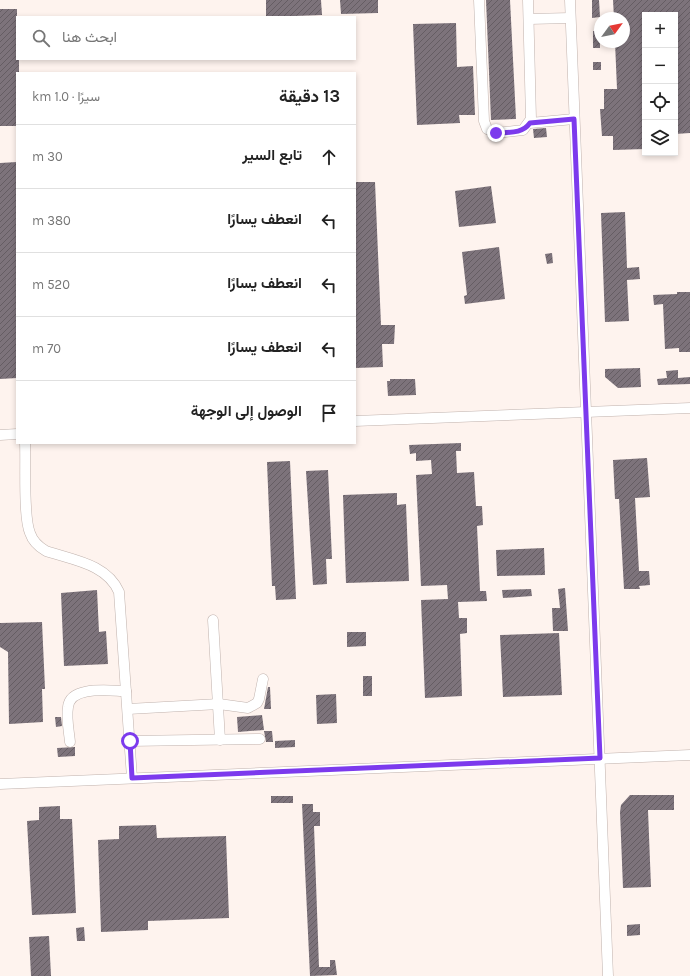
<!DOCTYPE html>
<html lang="ar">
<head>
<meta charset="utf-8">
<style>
	body { margin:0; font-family:Karla,Vazirmatn,sans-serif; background:#f2f2f2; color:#222; direction:rtl }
	.controls { position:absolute; right:12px; top:12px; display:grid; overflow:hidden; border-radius:0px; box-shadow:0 2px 6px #0003 }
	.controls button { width:36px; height:36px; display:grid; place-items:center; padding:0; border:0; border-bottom:1px solid #e0e0e0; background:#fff; color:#222; font:20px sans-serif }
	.compass { position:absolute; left:594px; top:12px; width:36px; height:36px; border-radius:50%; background:#fff; box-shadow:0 2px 6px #0003; rotate:57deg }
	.stop { position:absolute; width:12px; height:12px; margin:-9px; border:3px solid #7c3aed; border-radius:50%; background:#fff }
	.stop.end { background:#7c3aed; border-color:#fff; box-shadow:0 1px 4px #0008 }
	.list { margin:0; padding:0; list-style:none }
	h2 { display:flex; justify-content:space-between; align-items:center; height:52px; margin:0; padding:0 16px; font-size:17px }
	h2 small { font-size:13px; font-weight:400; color:#767676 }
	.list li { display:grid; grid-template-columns:26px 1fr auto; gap:12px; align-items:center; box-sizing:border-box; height:64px; padding:0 16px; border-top:1px solid #e0e0e0 }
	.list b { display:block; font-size:15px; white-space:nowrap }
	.list em { font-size:13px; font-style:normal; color:#767676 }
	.icon { flex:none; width:22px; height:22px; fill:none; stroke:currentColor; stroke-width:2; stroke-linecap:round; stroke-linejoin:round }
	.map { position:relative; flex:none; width:690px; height:976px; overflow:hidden; direction:ltr }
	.search { position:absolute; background:#fff; box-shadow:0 2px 6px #0003; left:16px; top:16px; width:340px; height:44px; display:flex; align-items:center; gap:10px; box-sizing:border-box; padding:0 14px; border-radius:0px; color:#767676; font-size:15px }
	.panel { position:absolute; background:#fff; box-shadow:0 2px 6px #0003; left:16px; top:72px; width:340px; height:372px; border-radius:0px; direction:rtl }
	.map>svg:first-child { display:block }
	.building { fill:url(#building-hatch) }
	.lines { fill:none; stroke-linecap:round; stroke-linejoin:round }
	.minor-casing { stroke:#c0b2ad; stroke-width:11 }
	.minor { stroke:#fff; stroke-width:10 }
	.route { stroke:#7c3aed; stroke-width:5 }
</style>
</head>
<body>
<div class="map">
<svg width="690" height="976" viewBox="0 0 690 976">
	<defs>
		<pattern id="building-hatch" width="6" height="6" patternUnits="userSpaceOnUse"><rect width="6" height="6" fill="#7d737b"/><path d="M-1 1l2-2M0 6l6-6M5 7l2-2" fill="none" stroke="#655d63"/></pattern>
	</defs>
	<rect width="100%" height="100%" fill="#fef3ee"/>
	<g class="building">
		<path d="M266,0h55l1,15 -56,2z"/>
		<path d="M340,0h38v13l-37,1z"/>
		<path d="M486,0h24l6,119 -25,1z"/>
		<path d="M592,0h7l1,17 -8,1z"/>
		<path d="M613,0h77v133l-15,1v-119h-30v134l-32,1v-14h-11l-2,-27h4v-20h13l-2,-47h9v-24h-10z"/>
		<path d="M0,9h17v50h2v14h-2v53h-17z"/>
		<path d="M456,23l1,44 16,-1 2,49h-16l1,8 -43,2 -4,-101z"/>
		<rect x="593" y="31" width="7" height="17"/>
		<rect x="593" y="62" width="8" height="8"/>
		<path d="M546,128l1,9 -13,1 -1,-9z"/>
		<path d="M17,162v216l-17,1v-216z"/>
		<path d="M355,182h20l6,143h14l-1,19h-12l1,23 -28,1z"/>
		<path d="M491,186l5,37 -37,4 -4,-36z"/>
		<path d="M625,212l2,56 12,-1 1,12 -13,1 2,41 -24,1 -4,-109z"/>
		<path d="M499,247l6,52 -40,5 -1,-8 3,-1 -5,-43z"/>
		<path d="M552,253l1,10 -6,1 -2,-10z"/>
		<path d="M677,292h13v60h-11v-4l-14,1 -2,-45 -9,1 -1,-10 24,-1z"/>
		<path d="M640,368l1,19 -23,1 -13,-11v-8z"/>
		<path d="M678,370v8l12,-1v7l-32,1 -1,-6 10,-1 -1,-7z"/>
		<path d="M390,379h25l1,16 -28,1 -1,-15h3z"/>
		<path d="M461,443v8h-5l1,22 17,-1 2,34h6l1,19 -6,1 3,65h6l1,10 -29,1 1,16h8v15l-7,1 2,62 -37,2 -4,-98 27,-1 -1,-14 -26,1 -5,-111 16,-1 -1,-14 -15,1v-8l-6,1 -1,-9z"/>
		<path d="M647,458l3,39 -15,1 4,73h10l1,14 -11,1 1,3h-16l-5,-90h-4l-2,-39z"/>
		<path d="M290,461l6,138 -20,1 -1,-14h-3l-5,-124z"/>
		<path d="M328,470l4,89h-6l1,25 -14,1 -7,-114z"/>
		<path d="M397,493v12l9,-1 3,77 -63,2 -3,-88z"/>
		<path d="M544,548l1,27 -48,1 -1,-26z"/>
		<path d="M565,588l3,43h-15l-1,-23h8l-2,-19z"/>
		<path d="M531,589l1,7 -29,2 -1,-8z"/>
		<path d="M97,590l2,42 7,-1 2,33 -44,2 -3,-73z"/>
		<path d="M42,622l3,67h-3l1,33 -34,2 -1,-72 -8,-5v-24z"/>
		<path d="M347,632h19v14l-19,1z"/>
		<path d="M559,633l3,62 -59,2 -3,-62z"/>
		<rect x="363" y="676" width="9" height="20"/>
		<path d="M268,687h2l1,22h-7z"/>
		<path d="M336,694l1,29 -20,1 -1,-29z"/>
		<path d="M262,715l2,15 -26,2 -1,-15z"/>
		<path d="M55,717h6l1,9 -6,1z"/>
		<path d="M264,731h8l1,11h-7z"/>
		<path d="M295,740v7l-20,1v-7z"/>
		<path d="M75,747v9l-17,1 -1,-9z"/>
		<path d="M630,795h44v15h-26l3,77 -28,1 -3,-76 1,-7z"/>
		<rect x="271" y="796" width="22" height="7"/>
		<path d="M302,804h11v8h7v14h-6l5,141h11v-7h5l2,15 -27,1z"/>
		<path d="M60,806v13h12l4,94 -44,2 -5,-94 12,-1v-13z"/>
		<path d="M156,825l1,13 69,-2 3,82 -81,3v9l-47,2 -3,-92 21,-1v-13z"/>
		<path d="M640,924v11l-13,1v-11z"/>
		<path d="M84,927l1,14h-8l-1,-13z"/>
		<path d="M49,936l2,40h-20l-2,-39z"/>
	</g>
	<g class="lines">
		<g class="minor-casing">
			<g id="minor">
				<path d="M479,0l5,121 3,8 9,4 27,-3 8,-11 -3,-119"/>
				<path d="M570,0l38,976"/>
				<path d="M529,19l41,-1"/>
				<path d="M530,123l44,-4"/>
				<path d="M355,421l335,-13"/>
				<path d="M0,435l17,-1"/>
				<path d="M25,443c1,20 -2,74 5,90 3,9 9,14 16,18 27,9 61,13 73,41l13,186"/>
				<path d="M213,620l7,120"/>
				<path d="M128,709l91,-5 29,4 9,-5 2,-4 4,-20"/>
				<path d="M130,741l130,-2"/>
				<path d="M70,742c-1,-11 -4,-24 -2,-35 2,-22 42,-16 58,-16"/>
				<path d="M0,784l690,-29"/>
			</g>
		</g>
		<use href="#minor" class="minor"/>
	</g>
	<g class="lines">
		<path class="route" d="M130,741l2,37 468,-20 -26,-639 -44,4c-8,11 -21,9 -34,10"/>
	</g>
</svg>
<div class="controls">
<button>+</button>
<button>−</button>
<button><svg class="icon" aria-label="locate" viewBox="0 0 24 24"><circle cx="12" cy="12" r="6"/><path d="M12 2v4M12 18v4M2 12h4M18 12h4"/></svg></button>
<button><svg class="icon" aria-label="layers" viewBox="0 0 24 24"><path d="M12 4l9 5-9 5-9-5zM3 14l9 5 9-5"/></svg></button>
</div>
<svg class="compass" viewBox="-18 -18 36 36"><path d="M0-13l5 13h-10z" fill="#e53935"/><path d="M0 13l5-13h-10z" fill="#767676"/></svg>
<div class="stop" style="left:130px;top:741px"></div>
<div class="stop end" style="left:496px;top:133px"></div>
<div class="search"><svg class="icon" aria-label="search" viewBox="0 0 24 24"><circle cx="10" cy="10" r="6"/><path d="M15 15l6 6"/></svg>ابحث هنا</div>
<section class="panel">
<h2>13 دقيقة<small>سيرًا · 1.0 km</small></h2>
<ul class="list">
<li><svg class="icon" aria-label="ahead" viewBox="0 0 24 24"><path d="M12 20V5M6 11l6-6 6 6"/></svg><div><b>تابع السير</b></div><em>30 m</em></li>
<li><svg class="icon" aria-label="left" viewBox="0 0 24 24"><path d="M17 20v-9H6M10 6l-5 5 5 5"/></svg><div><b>انعطف يسارًا</b></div><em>380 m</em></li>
<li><svg class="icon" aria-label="left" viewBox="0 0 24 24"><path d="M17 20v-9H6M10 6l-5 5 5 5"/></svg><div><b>انعطف يسارًا</b></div><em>520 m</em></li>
<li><svg class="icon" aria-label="left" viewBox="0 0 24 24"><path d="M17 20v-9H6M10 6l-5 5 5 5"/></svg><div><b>انعطف يسارًا</b></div><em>70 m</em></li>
<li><svg class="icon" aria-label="arrive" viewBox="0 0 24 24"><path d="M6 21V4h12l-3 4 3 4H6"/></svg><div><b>الوصول إلى الوجهة</b></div></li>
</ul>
</section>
</div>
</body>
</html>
